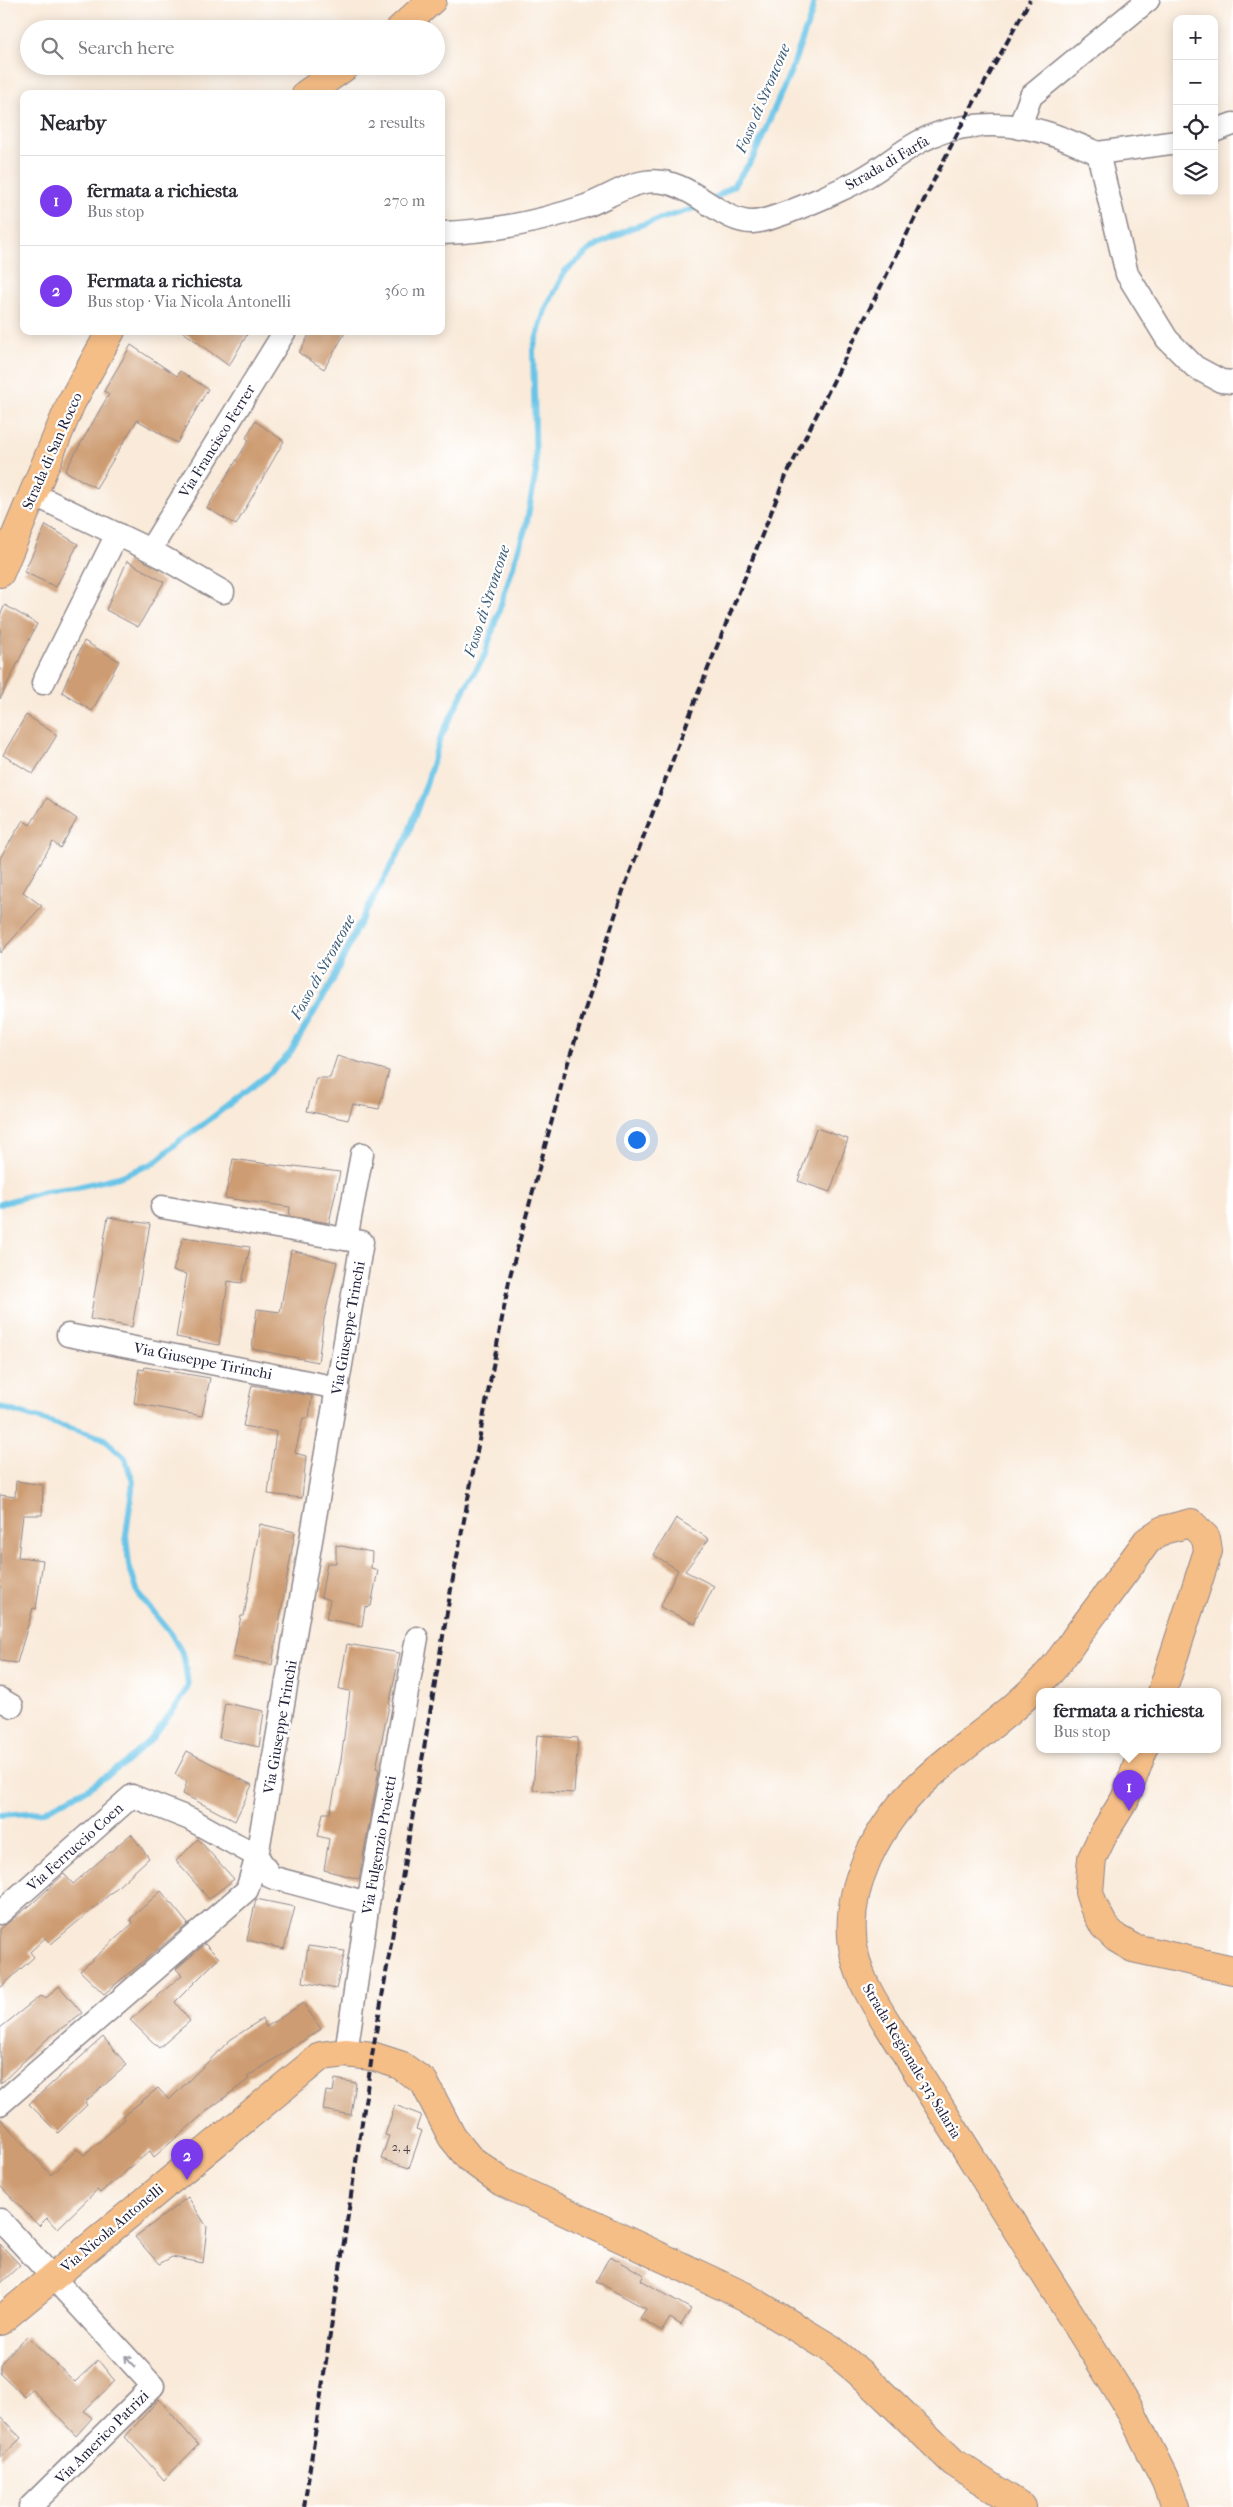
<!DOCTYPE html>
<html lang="en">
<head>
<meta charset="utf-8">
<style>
	body { margin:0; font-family:"IM FELL French Canon",serif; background:#f7f7f7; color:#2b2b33 }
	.controls { position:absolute; right:15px; top:15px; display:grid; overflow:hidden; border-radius:10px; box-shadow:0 2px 12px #0003 }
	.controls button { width:45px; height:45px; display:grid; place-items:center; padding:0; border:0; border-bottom:1px solid #e1e1e2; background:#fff; color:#2b2b33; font:25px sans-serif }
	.you { position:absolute; left:636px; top:1139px; width:18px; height:18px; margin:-12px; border:4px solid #fff; border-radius:50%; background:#1a73e8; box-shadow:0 0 0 8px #1a73e833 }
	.badge { display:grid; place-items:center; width:32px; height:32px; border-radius:50%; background:#7c3aed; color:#fff; font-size:16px; font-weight:700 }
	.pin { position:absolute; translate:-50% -41px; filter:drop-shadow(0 1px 2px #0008) }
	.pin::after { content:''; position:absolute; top:26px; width:18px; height:15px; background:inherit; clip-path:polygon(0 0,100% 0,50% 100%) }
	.popup { position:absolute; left:1036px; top:1688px; width:185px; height:65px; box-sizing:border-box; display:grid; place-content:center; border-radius:10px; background:#fff; filter:drop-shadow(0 1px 4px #0005); font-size:16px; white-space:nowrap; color:#7c7c81 }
	.popup b { font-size:19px; color:#2b2b33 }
	.popup::after { content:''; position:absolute; left:50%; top:100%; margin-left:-10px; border:10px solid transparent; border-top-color:#fff }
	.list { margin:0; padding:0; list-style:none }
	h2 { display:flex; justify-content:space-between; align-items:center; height:65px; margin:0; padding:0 20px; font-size:21px }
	h2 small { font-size:16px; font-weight:400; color:#7c7c81 }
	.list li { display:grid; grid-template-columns:32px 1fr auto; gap:15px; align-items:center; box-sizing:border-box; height:90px; padding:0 20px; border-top:1px solid #e1e1e2 }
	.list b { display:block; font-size:19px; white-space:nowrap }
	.list p { margin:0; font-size:16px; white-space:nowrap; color:#7c7c81 }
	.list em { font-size:16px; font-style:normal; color:#7c7c81 }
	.icon { flex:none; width:28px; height:28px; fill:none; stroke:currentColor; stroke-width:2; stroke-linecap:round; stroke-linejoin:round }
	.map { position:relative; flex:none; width:1233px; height:2507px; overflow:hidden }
	.search { position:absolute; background:#fff; box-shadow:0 2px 12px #0003; left:20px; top:20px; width:425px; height:55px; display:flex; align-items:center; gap:12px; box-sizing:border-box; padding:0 18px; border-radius:28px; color:#7c7c81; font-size:19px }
	.panel { position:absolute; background:#fff; box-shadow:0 2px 12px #0003; left:20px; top:90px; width:425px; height:245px; border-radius:10px }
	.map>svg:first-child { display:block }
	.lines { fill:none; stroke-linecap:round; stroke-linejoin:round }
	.stream { stroke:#69c4e7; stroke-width:6 }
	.building { fill:#cd9c72 }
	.minor-casing { stroke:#8e868a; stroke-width:25 }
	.major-casing { stroke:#8e868a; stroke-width:30 }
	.minor { stroke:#fff; stroke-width:22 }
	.major { stroke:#f6be87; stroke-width:28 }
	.rail { stroke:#22223b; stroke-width:4; stroke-dasharray:8 4; stroke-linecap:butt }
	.oneway { stroke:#9c9ca7 }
	.labels { text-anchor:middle; stroke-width:4.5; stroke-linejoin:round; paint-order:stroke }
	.number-label { font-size:12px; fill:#4d4049 }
	.street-label { font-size:15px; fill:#22223b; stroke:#fff }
	.water-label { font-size:16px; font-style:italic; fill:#3b5b77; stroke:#fff }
</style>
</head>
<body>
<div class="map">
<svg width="1233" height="2507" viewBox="0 0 1233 2507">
	<rect width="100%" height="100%" fill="#fff"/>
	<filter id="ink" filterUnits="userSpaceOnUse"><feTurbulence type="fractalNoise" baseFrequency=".02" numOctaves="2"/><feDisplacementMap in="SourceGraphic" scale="10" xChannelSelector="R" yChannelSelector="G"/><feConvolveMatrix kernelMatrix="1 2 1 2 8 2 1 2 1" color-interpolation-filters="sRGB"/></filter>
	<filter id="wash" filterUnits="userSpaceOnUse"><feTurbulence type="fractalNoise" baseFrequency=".0096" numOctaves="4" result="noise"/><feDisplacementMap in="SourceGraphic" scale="20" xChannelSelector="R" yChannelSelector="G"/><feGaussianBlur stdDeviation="1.12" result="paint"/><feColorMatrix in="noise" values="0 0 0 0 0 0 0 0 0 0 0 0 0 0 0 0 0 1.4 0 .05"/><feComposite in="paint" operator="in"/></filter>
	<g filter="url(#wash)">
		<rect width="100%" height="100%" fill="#f9ead9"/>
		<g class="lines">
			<g class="stream">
				<path d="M711,201l22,-15 20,-28 39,-90 19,-53 3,-15"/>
				<path d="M0,1204l45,-13 28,-3 46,-11 35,-14 25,-22 26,-18 66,-51 19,-19 43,-73 23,-50 51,-93 20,-55 12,-41 26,-53 19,-31 42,-131 10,-54 -3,-122 12,-40 20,-39 27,-23 39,-20 71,-22"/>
				<path d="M0,1407l103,31 22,20 8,24 -7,53 3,30 9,28 34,42 12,22 4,29 -8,15 -28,37 -28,26 -37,25 -44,23 -43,3"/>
			</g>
		</g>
		<g id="blocks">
			<g class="building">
				<path d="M182,331h67l-20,35z"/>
				<path d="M311,331h35l-22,38 -25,-16z"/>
				<path d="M131,345l46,31 3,-5 28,18 -31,54 -40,-23 -41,68 -31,-17 44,-77 -5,-3z"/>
				<path d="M255,421l29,20 -48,84 -29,-17 42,-68 -3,-2z"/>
				<path d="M46,525l32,19 -22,43 -32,-15z"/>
				<path d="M127,561l37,21 -26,45 -32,-17z"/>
				<path d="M5,605l32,19 -37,75v-84z"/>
				<path d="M84,641l35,20 -27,50 -30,-19z"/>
				<path d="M26,715l31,20 -24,39 -30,-19z"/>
				<path d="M47,798l30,21 -17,29 -7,-6 -30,50 19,14 -42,47v-95l23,-38 7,5z"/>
				<path d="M337,1056l52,15 -10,38 -26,-5 -5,16 -41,-9 9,-33h14z"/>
				<path d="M816,1128l32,11 -18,53 -32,-11z"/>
				<path d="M233,1159l61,9v-2l46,6 -11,51 -40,-7 1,-9 -65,-9z"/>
				<path d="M108,1217l42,7 -18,103 -42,-8z"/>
				<path d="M183,1237l67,10 -8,36 -14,-2 -9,64 -43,-8 11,-63 -14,-3z"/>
				<path d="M291,1250l46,12 -13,57 -6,43 -66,-13 5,-40 23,3z"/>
				<path d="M145,1367l65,11 -8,38 -68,-13 5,-34 5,1z"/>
				<path d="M252,1385l60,11 -3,22h-6l-8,35 11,3 -4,42 -34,-4 8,-62 -33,-6z"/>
				<path d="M16,1481l27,4 -1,30h-19l-5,42 25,3 -7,49 -3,-1 -16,55 -17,-2v-166l15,2z"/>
				<path d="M676,1518l33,21 -24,32 29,15 -19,38 -35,-17 18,-37 -24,-15z"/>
				<path d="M260,1524l35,8 -23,133 -39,-8 8,-41h3z"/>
				<path d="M336,1545l36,7 -1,16 7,2 -7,36 -6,1 -3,19 -36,-7 4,-19 -9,-3 6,-34h9z"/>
				<path d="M347,1644l53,9 -24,115 3,1 -20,110 -35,-9 5,-31 -11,-3 5,-23h7l11,-53 9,-69 -11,-2z"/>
				<path d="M225,1703l39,8 -5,36 -40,-9z"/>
				<path d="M537,1735l41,3 -4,55 -41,-3z"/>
				<path d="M187,1751l65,34 -17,36 -52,-27 4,-12 -12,-8z"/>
				<path d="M131,1834l18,24 -49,45 -49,41 -6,-6 -15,14 4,5 -34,31v-59l33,-26 31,-29 9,10z"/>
				<path d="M198,1839l36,40 -25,20 -33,-38z"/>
				<path d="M161,1891l27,33 -84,70 -24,-23 53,-48 -3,-4z"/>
				<path d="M256,1899l39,8 -11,42 -37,-9z"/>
				<path d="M205,1944l14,14 -44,44 15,19 -31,27 -29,-28 52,-45 -6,-6z"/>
				<path d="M308,1946l37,5 -9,38 -33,-7z"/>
				<path d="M59,1986l23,27 -35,26 -47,45v-56l40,-32 6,2z"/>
				<path d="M303,2003l18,26 -74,48 2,2 -41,31 -54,47 -4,-6 -50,42 -3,-3 -40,39 -10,-11 -8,8 -39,-40v-68l51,57 26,-26 7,6 41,-36 -2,-3 35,-28 11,12 61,-60 32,-21 4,8z"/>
				<path d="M103,2037l24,28 -42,37 2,3 -29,28 -29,-29z"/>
				<path d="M335,2079l21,4 -5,32 -28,-5 3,-19 7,1z"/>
				<path d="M395,2105l26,10 -5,14 6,2 -13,37 -28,-9 8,-23 -4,-1z"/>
				<path d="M188,2197l19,30 -4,36 -31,-6 -13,7 -24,-27z"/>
				<path d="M0,2244l20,21 -20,19z"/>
				<path d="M610,2256l34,19 -3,5 50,29 -10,16 -11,-7 -8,13 -22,-13 6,-9 -50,-28z"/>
				<path d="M27,2336l48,46 23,-22 17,21 -31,30 8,7 -16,18 -44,-47 -7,8 -25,-24v-9z"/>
				<path d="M159,2399l39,46 -34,35 -39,-43z"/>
				<path d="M0,2416l21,22 -21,20z"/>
			</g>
		</g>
	</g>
	<g filter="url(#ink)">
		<use href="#blocks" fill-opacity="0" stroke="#8e868a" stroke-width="1"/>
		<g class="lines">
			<g class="minor-casing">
				<g id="minor">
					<path d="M1019,128l12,-32 117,-96"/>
					<path d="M1214,131l19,-7"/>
					<path d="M1098,153l79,-11"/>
					<path d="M441,233c49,-1 98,-11 145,-27 19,-7 39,-21 59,-24 45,-7 73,41 108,40 16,-1 56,-18 72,-25 12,-6 25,-11 37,-18 20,-11 37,-26 57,-37 36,-20 86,-21 125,-10 18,5 36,14 54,21l29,121 40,65 28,28 26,14 12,1"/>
					<path d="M33,494l117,56 73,42"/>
					<path d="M150,550l135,-219"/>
					<path d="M43,683l74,-149"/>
					<path d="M346,1239l16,-85"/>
					<path d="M68,1335l270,53"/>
					<path d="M0,1699l12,7"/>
					<path d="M0,1913l132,-117 58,23 67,37 14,21 97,26"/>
					<path d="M346,2053l22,-150 49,-265"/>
					<path d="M0,2104l247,-214 10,-34 105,-614 -200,-35"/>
					<path d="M0,2220l153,166 -123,121"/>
				</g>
			</g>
			<g class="major-casing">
				<g id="major">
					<path d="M400,29l32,-29"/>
					<path d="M306,94l40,-28"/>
					<path d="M0,573l71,-170 40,-72"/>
					<path d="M1162,1692l46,-141 -2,-13 -15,-15 -28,7 -16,11c-22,31 -45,61 -68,92 -10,14 -20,30 -32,42 -36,40 -82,68 -121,104 -48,44 -86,112 -71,178 6,25 20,47 33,68l240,381 38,76 9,25"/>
					<path d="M1143,1750l-18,49 -21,34 -12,25 -3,34 5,15 10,19 12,12 17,10 100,22"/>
					<path d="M0,2321l321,-265 25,-3 26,3 28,9 24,17 28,55 17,21 33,24 242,114 86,52 36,30 87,84 69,45"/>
				</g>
			</g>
			<use href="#minor" class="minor"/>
			<use href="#major" class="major"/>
			<path class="rail" d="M304,2507l68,-451 79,-467 59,-313 55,-204 58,-181 74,-195 88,-218 175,-350 70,-128"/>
		</g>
		<defs><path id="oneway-shaft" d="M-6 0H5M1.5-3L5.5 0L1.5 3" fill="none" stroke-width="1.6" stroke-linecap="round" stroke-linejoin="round" transform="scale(1.25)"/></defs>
		<use class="oneway" href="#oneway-shaft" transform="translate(130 2361) rotate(-133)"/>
	</g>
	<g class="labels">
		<g class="number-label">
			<text x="401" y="2151">2, 4</text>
		</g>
		<g class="street-label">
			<text transform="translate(887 163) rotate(-30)" y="5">Strada di Farfa</text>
			<text transform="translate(217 441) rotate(-58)" y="5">Via Francisco Ferrer</text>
			<text transform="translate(52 451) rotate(-66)" y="5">Strada di San Rocco</text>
			<text transform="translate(348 1328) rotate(-80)" y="5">Via Giuseppe Trinchi</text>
			<text transform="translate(203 1361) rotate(11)" y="5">Via Giuseppe Tirinchi</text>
			<text transform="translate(280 1727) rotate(-80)" y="5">Via Giuseppe Trinchi</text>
			<text transform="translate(379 1845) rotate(-80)" y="5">Via Fulgenzio Proietti</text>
			<text transform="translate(75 1847) rotate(-42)" y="5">Via Ferruccio Coen</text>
			<text transform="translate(912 2061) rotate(59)" y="5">Strada Regionale 313 Salaria</text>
			<text transform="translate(112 2228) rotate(-40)" y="5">Via Nicola Antonelli</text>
			<text transform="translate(102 2437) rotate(-45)" y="5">Via Americo Patrizi</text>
		</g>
		<g class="water-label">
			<text transform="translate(762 98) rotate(-67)" y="6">Fosso di Stroncone</text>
			<text transform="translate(486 601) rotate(-72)" y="6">Fosso di Stroncone</text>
			<text transform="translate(322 967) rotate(-61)" y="6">Fosso di Stroncone</text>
		</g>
	</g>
</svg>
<div class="controls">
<button>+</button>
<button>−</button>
<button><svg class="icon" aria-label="locate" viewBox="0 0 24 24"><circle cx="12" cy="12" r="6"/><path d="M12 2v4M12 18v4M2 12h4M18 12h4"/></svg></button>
<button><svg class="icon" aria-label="layers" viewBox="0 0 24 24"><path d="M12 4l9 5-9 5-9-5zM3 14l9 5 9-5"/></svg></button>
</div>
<div class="you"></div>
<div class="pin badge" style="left:1129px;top:1811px">1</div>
<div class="popup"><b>fermata a richiesta</b>Bus stop</div>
<div class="pin badge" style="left:187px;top:2180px">2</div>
<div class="search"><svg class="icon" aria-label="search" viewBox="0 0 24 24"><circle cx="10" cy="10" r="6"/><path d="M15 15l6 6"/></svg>Search here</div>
<section class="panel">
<h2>Nearby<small>2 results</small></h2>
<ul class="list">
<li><span class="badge">1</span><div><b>fermata a richiesta</b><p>Bus stop</p></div><em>270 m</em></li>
<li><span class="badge">2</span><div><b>Fermata a richiesta</b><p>Bus stop · Via Nicola Antonelli</p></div><em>360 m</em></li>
</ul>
</section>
</div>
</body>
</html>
